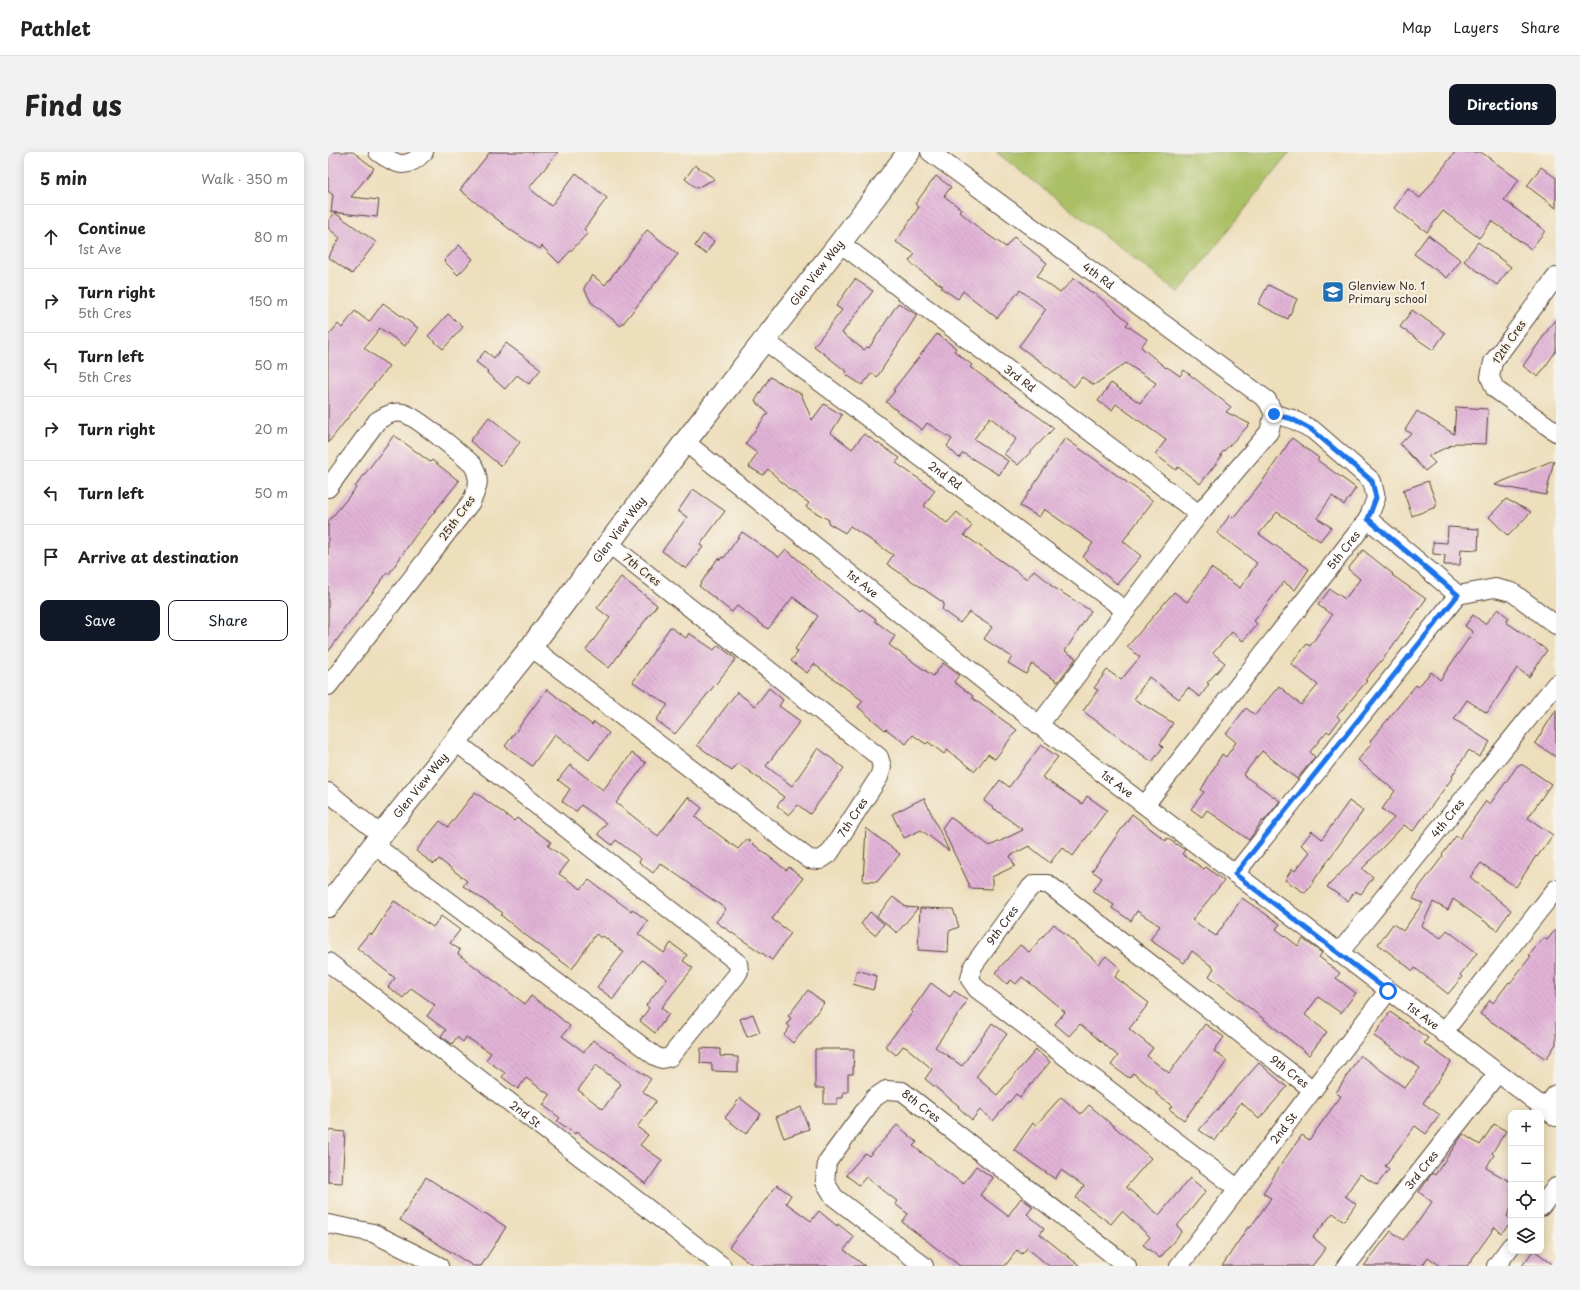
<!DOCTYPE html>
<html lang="en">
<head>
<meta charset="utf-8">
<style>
	body { margin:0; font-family:"Playpen Sans",sans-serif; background:#f2f2f2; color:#222 }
	.controls { position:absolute; right:12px; bottom:12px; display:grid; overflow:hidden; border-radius:8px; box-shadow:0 2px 10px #0003 }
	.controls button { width:36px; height:36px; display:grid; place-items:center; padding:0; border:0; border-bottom:1px solid #e0e0e0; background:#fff; color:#222; font:20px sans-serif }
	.stop { position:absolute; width:12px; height:12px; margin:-9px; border:3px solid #1a73e8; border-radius:50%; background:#fff }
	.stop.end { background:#1a73e8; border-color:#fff; box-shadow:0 1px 4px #0008 }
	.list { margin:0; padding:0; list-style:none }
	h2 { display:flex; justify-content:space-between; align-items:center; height:52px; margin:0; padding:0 16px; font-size:17px }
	h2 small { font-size:13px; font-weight:400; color:#767676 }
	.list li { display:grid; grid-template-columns:26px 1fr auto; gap:12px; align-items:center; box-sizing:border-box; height:64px; padding:0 16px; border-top:1px solid #e0e0e0 }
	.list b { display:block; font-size:15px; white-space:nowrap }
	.list p { margin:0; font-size:13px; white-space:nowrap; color:#767676 }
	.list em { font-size:13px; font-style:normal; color:#767676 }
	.actions { display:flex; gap:8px; padding:12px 16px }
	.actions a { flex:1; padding:9px 0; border:1px solid #111827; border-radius:8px; text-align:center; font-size:14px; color:#111827 }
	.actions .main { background:#111827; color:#fff }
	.icon { flex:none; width:22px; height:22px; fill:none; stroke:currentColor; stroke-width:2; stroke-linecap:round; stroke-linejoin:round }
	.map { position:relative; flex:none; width:1228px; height:1114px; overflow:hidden; border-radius:8px }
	header { display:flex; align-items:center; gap:24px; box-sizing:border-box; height:56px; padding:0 20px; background:#fff; border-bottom:1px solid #e0e0e0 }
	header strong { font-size:19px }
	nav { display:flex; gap:22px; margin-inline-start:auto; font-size:14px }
	.intro { display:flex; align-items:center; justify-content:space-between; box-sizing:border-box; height:96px; padding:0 24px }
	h1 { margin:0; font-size:28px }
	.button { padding:10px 18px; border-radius:8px; background:#111827; color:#fff; font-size:14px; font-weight:700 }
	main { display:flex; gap:24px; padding:0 24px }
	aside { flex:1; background:#fff; border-radius:8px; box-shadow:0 2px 10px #0003 }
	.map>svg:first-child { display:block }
	.green { fill:#abc065; stroke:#737542 }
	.building { fill:url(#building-back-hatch); fill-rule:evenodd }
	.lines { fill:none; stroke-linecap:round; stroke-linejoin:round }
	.minor-casing { stroke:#564536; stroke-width:20 }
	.tertiary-casing { stroke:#564536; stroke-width:24 }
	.minor { stroke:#fff; stroke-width:18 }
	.tertiary { stroke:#fff; stroke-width:22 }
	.route { stroke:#1a73e8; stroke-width:5 }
	.labels { text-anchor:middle; stroke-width:4; stroke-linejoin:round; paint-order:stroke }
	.street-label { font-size:11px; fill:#3b2a1e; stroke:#f7f3e8 }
	.poi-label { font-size:11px; fill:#3b2a1e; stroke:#f7f3e8; text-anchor:start }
</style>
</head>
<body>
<header>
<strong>Pathlet</strong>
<nav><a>Map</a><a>Layers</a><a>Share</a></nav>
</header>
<div class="intro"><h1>Find us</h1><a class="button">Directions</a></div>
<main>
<aside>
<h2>5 min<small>Walk · 350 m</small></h2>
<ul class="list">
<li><svg class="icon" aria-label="ahead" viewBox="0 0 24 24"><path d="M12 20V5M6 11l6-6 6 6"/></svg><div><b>Continue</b><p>1st Ave</p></div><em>80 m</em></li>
<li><svg class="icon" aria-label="right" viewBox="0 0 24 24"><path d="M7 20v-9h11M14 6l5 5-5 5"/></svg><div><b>Turn right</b><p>5th Cres</p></div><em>150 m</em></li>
<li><svg class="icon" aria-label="left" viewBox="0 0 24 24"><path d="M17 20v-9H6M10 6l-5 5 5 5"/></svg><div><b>Turn left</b><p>5th Cres</p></div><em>50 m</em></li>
<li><svg class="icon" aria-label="right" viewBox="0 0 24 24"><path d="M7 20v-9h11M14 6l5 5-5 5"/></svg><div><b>Turn right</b></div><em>20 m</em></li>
<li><svg class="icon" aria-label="left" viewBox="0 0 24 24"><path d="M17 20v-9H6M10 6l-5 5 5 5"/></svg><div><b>Turn left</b></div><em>50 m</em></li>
<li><svg class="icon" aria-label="arrive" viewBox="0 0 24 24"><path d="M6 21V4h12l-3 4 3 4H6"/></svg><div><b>Arrive at destination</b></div></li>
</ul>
<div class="actions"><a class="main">Save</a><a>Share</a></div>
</aside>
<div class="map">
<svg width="1228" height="1114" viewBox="0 0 1228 1114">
	<defs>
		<pattern id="building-back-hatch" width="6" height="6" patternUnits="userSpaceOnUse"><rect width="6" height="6" fill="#e1b3d7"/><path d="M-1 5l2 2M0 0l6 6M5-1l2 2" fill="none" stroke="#c29ab8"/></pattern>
	</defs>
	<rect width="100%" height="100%" fill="#f7f3e8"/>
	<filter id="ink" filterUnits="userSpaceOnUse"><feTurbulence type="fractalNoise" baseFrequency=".025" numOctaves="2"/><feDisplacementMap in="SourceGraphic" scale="8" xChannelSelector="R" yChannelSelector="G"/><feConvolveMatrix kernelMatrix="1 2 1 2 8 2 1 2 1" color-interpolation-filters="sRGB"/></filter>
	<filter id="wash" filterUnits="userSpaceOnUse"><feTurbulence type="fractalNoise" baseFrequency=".012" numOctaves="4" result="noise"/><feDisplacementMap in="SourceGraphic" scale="16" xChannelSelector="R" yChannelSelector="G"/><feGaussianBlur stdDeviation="0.9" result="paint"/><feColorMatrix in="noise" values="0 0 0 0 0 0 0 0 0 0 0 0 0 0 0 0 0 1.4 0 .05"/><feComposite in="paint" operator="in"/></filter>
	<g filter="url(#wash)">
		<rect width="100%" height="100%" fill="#eddebc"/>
		<path class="green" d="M668,0h294l-111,141z"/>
		<g id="blocks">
			<g class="building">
				<path d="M0,0h25l21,16 -23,29 28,3 -2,17 -46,-5 2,-17 -5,-4z"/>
				<path d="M162,0h68l-29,36 22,18 25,-33 31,25 -23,31 4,4 -29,30 -17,-17 -2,3 -28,-18 -52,-41z"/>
				<path d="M1127,0h26l38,28 -15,20 41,31 -14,18 -39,-28 -13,17 -36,-27 -16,21 -33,-24 14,-19 12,9z"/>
				<path d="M367,13l20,14 -19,9 -11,-9z"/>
				<path d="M1213,15l15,11v30l-29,-22z"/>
				<path d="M608,24l15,11 -7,9 17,13 -2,2 22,19 25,17 8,-10 33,26 -10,13 23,17 14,-15 19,16 1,-1 15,12 20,17 -3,3 21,14 -6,8 25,21 1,-1 13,9 4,-6 47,37 -5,5 24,12 -30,31 2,1 -22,28 -22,-17 -2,3 -21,-16 11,-14 -50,-36 -4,6 -14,-9 13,-18 29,20 16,-20 -30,-20 -32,22 -12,-8 -8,10 -55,-41 27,-37 -26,-19 -23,28 -34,-27 -5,8 -17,-11 2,-2 -20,-13 -14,-12 6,-7 -19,-12 23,-35 -4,-3z"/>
				<path d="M7,61l41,29 -24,32 -24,-17 12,-19 -12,-10v-7z"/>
				<path d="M319,78l31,24 -57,72 -30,-24 -7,-14 8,-13 13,10z"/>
				<path d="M375,82l11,7 -8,13 -11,-8z"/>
				<path d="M1100,83l33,25 -14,18 -33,-24z"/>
				<path d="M1150,90l33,25 -14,18 -33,-24z"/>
				<path d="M131,93l14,14 -15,16 -14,-14z"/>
				<path d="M527,127l18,12 -31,42 22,17 3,-3 2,1 29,-45 19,12 -40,62 -5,-4 -10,12 -17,-11 2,-2 -33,-26 28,-36 -6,-4z"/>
				<path d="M940,133l29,14 -9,20 -30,-15z"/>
				<path d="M55,151l35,25 -13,18 -25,-18 -16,20 25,18 -61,77v-107l10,-12 4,4 13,-17 14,11z"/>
				<path d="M1084,158l33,23 -12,17 -33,-23z"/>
				<path d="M120,162l15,13 -20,22 -15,-13z"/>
				<path d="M1228,166v33l-18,26 -15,-11z"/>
				<path d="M609,182l19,14 -2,3 18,14 -2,2 84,61 -36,37 -14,-11 12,-15 -26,-22 -16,22 34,22 -9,14 -36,-22 -4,5 -12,-12 5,-7 -25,-16 -5,7 -36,-28 9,-11 -2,-1z"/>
				<path d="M178,191l35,26 -12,15 -12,-9 -12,14 -18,-16 1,-2 -12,-9 9,-11 9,7z"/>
				<path d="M442,225l31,17 11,26 12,-16 18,11 -11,18 21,16 12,-15 36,24 -4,5 39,27 -11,16 23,17 10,-11 15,14 -8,9 63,44 7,-9 17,14 -1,1 41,26 -26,40 11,7 -18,24 -26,-18 -6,10 -18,-11 4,-6 -28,-18 8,-12 -23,-15 -9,11 -18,-13 2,-7 -57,-39 6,-9 -43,-29 -5,7 -17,-10 1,-3 -23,-13 3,-4 -20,-14 -21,-20 -5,6 -14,-8 8,-14 -12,-9 23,-31 -13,-12z"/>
				<path d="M1128,255l32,2 -2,35 -30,-1 -28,13 7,7 -10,8 -25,-27 11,-11 -6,-3 12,-19 37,23z"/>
				<path d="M161,265l31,25 -19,24 -31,-25z"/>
				<path d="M66,283l36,27 2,-2 27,21 -44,55 -26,38 -2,-1 -59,79v-130l28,-34 -1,-1z"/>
				<path d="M737,286l88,63 -30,40 18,15 -24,28 -34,-27 10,-14 -49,-34 -5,8 -19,-11z"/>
				<path d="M964,286l27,20 -2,2 39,28 -12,17 -12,-9 -15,22 14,9 -11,14 -43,-29 -18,22 50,35 -14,21 -11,-8 -30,39 3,3 -14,17 -11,-9 -19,21 12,10 -18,20 2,1 -9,13 -12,-9 -9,11 -30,-22 -15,22 39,24 -13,21 3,3 -11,15 -69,-51 15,-21 -4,-2 13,-18 14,10 19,-23 -13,-10 47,-55 13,10 24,-34 29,20 17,-25 -40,-30 13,-18 3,3 31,-39z"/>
				<path d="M1226,308l-8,35 -52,-10z"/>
				<path d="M1100,329l8,21v5l-24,9 -9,-26z"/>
				<path d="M365,337l32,22 -25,34 3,2 -17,22 -24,-18 25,-34 -9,-6z"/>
				<path d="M1178,347l25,13 -23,24 -19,-19z"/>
				<path d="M1120,375l31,2 -1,21 -17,-1 -1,16h-16l1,-10 -12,-1v-12l14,1z"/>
				<path d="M414,380l37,25 7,-8 25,22 -1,1 50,39 2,-2 14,10 -1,2 20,15 -6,9 44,31 10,-13 16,12 -5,7 19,14 -1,2 45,32 -22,29 -7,-5 -13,17 -28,-21 -3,4 -16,-12 -2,2 -13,-9 -7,9 -20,-15 -1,1 -27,-23 5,-6 -49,-37 -7,9 -16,-12 7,-9 -3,-3 23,-33 -25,-19 -25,32 -31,-23 -5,6 -33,-26 19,-28 2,2 2,-3 2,1z"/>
				<path d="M1035,398l30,24 -1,1 34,24 -40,56 -21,25 2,1 -30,35 3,3 -10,14 -3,-2 -17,21 5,5 -18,22 -35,-28 -19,24 37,26 -16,20h-2l-13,19 -42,-30 -5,7 -11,-8 13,-17 -3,-2 21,-36 4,3 10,-15 -10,-8 20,-26 9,7 24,-29 22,19 17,-20 -27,-21 16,-20 3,2 22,-31 -14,-10 12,-16 15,10 15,-20 -12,-10z"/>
				<path d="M293,425l36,28 -48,63 -23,-18 24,-32 -13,-10z"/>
				<path d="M1170,457l11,9 -3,4 41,28 -18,27 -12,-9 -30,45 -20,-13 -13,19 36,23 -11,15 -10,-7 -17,26 1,1 -40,54 -9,-6 -42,44 11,8 -12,17 -6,-3 -7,10 -21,-14 67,-69 -12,-9 13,-18 -37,-31 14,-17 -2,-2 46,-56 2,2 13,-15 9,8 33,-48 -8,-6 8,-11 12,9z"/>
				<path d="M342,475l16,11 3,-5 25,17 4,-5 18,14 -61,75 -19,-14 12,-15 -35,-23z"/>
				<path d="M441,536l14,12 -4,6 21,15 -34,45 26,20 26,-38 26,20 -34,46 -12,-9 -9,10 -12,-9 7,-9 -46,-34 -6,8 -35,-26 40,-53 18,14z"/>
				<path d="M219,537l45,36 2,-3 15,11 -20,27 -34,-26 -23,32 -27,-20z"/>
				<path d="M1228,558v47l-21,-14z"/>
				<path d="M713,593l17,12 -16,20 40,27 5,-8 20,14 -34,46 -11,-9 -12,16 -21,-17 -19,10 5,10 -23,11v12l-23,-1v-4l-27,-56 8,-11 40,29 33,-16 -39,-29 16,-21 9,7z"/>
				<path d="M304,601l14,10 -30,40 42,33 30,-39 14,11 -7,9 43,32 9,-10 39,31 3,-3 14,11 -31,41 19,14 -19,27 -56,-38 10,-13 -66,-46 -7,10 -14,-11 2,-3 -25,-19 -4,5 -14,-11 8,-11 -25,-18 -5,7 -14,-11 8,-12 -12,-9 12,-15 33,25z"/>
				<path d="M1190,613h5l28,19 -23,34 25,17 -16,22 -1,-1 -20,31 -35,-24 -11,14 41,33 -14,20 -44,-31 -5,11 -15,-8 -11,24 19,12 6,-8 30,23 -17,22 2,2 -14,17 -33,-26 -2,3 -35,-27 15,-20 10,7 20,-28 -10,-4 7,-13 23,-30 -1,-1 14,-19 3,3 27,-38 4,3z"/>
				<path d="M147,640l39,29 3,-3 34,24 -3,4 21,15 -10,13 22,15 8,-9 42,31 1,-2 16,12 -10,13 26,19 7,-10 16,12 -4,6 10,7 -32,40 8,6 -14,19 -15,-12 9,-13 -3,-3 21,-26 -25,-19 -29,39 -16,-12 27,-35 -21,-16 -2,2 -5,-4 -24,35 -52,-38 -19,-16 2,-2 -40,-27 4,-5 -28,-22 -5,5 -18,-13 24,-30 8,6z"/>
				<path d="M596,646l25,53 -28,-21 -17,8 -12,-24z"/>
				<path d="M1021,649l14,10 -58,82 -20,-13 7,-11 3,2 15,-19 -9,-7 11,-14 10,8z"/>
				<path d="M804,662l34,27 1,-3 18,12 -3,4 22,15 2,-2 18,14 -32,39 24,16 26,-38 38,26 -4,5 22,17 5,-7 19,14 -3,4 21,16 -4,5 20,15 -15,20 -23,-16 -13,18 22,17 -18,23 -100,-79 5,-8 -22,-17 -8,12 -34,-23 10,-14 -23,-15 -6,10 -19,-13 2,-3 -21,-14 9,-13 -10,-7z"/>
				<path d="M538,676l34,26 -23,28 -14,-1z"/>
				<path d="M565,745l13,10 12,1 -21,25 -20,-17z"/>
				<path d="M66,749l39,26 8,-11 19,14 -10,13 10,7 -2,4 67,50 6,-8 17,12 22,18 -8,10 22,16 9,-12 58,39 -9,12 14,10 -19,26 11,8 -8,10 22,15 -16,24 -70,-52 -1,2 -18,-13 3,-3 -17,-13 7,-10 -24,-17 -8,11 -16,-12 3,-4 -19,-13 5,-7 -25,-16 -3,5 -6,-5 -5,7 -11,-8 5,-6 -19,-14 8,-11 -24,-17 -8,10 -15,-11 7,-9 -38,-30 12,-15 3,2zM268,913l25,19 -18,25 -25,-19z"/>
				<path d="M592,756l33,1 6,18 -10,4 -1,21 -30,-2z"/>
				<path d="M542,760l14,12 -9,11 -14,-11z"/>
				<path d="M726,772l45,40 7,-8 15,13 -6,8 34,26 -20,26 24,19 -6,8 22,17 36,-49 19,13 -10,14 13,10 -43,59 -15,-11 3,-3 -16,-12 1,-2 -24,-19 -4,5 -18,-13 7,-9 -38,-32 -11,12 -14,-12 10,-12 -30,-25 -13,-10 -6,7 -5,-4 -4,4 -12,-11 25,-28 9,7z"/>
				<path d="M1228,777v115l-10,15 -66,-45 10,-14 3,3 16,-21 1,1 21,-27 -2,-1 15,-17 3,2z"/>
				<path d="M529,818l20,6 -4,14 -20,-6z"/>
				<path d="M603,831l19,14 4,-6 14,9 -33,47 27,19 30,-43 15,11 -31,43 21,18 39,-45 14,12 -30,35 -4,-3 -23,27 -13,-11 -8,10 -14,-13 1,-1 -34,-27 7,-10 -25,-21 -4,-2 -7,9 -11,-9 28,-34 -2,-1z"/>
				<path d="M480,838l16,13 -31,40 -9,-8 6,-8 -3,-3 4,-6 -3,-2z"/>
				<path d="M1062,860l38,26 -4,5 27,19 -28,41 17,12 -14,19 -11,-8 -30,40 4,3 -12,16 -17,-11 -15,22 11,8 -12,17 -11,-8 -20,24 13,11 -14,18h-90l26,-39 2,1 21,-30 -8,-5 21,-33 18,-25 7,5 32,-44 -5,-3 24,-38 45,33 15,-20 -46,-32z"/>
				<path d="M425,862l7,18 -13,5 -7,-18z"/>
				<path d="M373,896l19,1v7l18,1v15l-26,-1v-7l-12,-1z"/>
				<path d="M487,897h39l-1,25h-5v18h-5v6h-6v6h-13v-16h-9z"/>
				<path d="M931,911l28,24 -28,32 -18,-17 -26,39 -16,-11z"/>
				<path d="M733,945l20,17 8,-9 62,53 -25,29 33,28 31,-37 16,13 -29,35 5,5 -22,27 -17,-13 7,-8 -28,-26 -11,13 -35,-26 8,-12 -23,-16 -6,9 -41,-29 19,-27 3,2z"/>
				<path d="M412,946l21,16 -15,20 -21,-16z"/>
				<path d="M473,955l8,22 -25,9 -8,-21z"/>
				<path d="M1166,972l12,7 -14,22 2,2 -8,13 25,14v26l-4,8 4,4v3l-10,10 -6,-6 -28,39h-27l-12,-9 -6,9h-58l27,-35 12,9 15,-18 14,-20 -13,-10 13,-19 3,2 28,-41 17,11z"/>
				<path d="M569,973l20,17 -4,4 50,38 13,-18 17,12 -13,17 28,21 13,-18 12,9 -6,7 17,14 -4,6 40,32h-31l-22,-18 -5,6 -5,-4 -12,16h-45l-58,-44 6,-8 -13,-10 2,-3 -31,-24 -7,8 -13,-10 19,-22 4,3z"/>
				<path d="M0,978l17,2 -3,51 -14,-1z"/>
				<path d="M98,1025l58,38 1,-2 21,14 -25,39h-8l-73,-46z"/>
				<path d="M449,1033l14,10 -5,8 25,18 8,-10 18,15 1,-2 16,13 -10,13 21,16h-111l-25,-19z"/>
				<path d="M1205,1099h2l20,15h-33z"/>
			</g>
		</g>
	</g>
	<g filter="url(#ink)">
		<use href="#blocks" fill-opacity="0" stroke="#564536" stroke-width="1"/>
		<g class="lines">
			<g class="minor-casing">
				<g id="minor">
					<path d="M50,0c19,14 29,18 46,0"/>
					<path id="s1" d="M602,0l337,248 7,14 -5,18 -70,82 -160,211"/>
					<path id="s2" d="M512,91l359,271"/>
					<path d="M1228,125l-63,85 -3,15 5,12 61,43"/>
					<path id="s3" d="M436,188l362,271"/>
					<path d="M946,262l18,5 21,11 59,51 4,17 -8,21"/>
					<path id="s4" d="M357,290l354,283 517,392"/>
					<path d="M0,336l49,-67c8,-5 16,-10 26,-8 13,3 59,42 70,52 8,15 5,23 -2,37l-143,184"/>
					<path d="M1130,443l37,-7 17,4 44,33"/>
					<path id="s5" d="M203,495l278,212 11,1 9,-6 50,-77 3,-10 -3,-10 -271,-214"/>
					<path d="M0,640l53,43"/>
					<path id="s6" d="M817,653l223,-286 90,76 -223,279"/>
					<path d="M46,693l281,211 7,3 8,-2 66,-81 3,-5 -1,-8 -282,-221"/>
					<path id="s7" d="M1011,801l217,-269"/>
					<path id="s8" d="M0,810l394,304"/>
					<path d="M1115,881l113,-144"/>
					<path d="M1217,956l11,-14"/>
					<path id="s9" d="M909,1036l-260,-199 -7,-10 3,-13 55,-76 6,-6h14l265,206"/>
					<path d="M1213,1055l15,-20"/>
					<path d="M0,1072l45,9 66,33"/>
					<path id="s10" d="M596,1114l-90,-69 -9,-15 2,-20 47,-64 12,-8 16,1 225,175"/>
					<path id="s11" d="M851,1114l209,-275"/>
					<path id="s12" d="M1018,1114l151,-192"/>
					<path d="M1168,1114l15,-20"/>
				</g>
			</g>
			<g class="tertiary-casing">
				<g id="tertiary">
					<path id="s13" d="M0,754l53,-71 150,-188 154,-205 155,-199 69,-91"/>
				</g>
			</g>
			<use href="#minor" class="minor"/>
			<use href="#tertiary" class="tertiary"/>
		</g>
	</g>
	<g class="lines" filter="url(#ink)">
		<path class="route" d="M946,262l18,5 20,11 60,51 4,17 -8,21 90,76 -223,279 153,117"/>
	</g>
	<defs>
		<g id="school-square" transform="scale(1.15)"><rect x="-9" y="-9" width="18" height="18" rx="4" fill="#1f6fb2" stroke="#f7f3e8"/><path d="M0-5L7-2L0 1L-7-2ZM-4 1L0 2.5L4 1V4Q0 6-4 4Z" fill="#fff"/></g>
	</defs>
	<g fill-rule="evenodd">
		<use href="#school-square" x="1005" y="140"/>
	</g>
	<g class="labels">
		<g class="street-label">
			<text dy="4" stroke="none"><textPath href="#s13" startOffset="800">Glen View Way</textPath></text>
			<text dy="4" stroke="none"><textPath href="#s1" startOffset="209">4th Rd</textPath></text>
			<text transform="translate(1181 190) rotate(-56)" y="4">12th Cres</text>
			<text dy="4" stroke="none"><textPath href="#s2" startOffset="225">3rd Rd</textPath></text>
			<text dy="4" stroke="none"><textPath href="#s3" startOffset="226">2nd Rd</textPath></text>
			<text transform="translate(129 366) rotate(-54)" y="4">25th Cres</text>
			<text dy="4" stroke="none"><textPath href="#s13" startOffset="476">Glen View Way</textPath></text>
			<text dy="4" stroke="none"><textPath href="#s6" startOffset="323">5th Cres</textPath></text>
			<text transform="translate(314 418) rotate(38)" y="4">7th Cres</text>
			<text dy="4" stroke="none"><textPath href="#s4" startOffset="227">1st Ave</textPath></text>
			<text dy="4" stroke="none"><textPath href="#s4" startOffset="551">1st Ave</textPath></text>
			<text dy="4" stroke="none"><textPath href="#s13" startOffset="152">Glen View Way</textPath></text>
			<text dy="4" stroke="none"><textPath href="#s5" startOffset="415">7th Cres</textPath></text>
			<text dy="4" stroke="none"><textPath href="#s7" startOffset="173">4th Cres</textPath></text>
			<text dy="4" stroke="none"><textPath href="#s9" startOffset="403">9th Cres</textPath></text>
			<text dy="4" stroke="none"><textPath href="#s4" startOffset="935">1st Ave</textPath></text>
			<text dy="4" stroke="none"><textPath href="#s9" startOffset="775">9th Cres</textPath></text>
			<text dy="4" stroke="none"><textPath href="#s10" startOffset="285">8th Cres</textPath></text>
			<text dy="4" stroke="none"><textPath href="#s8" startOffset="249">2nd St</textPath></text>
			<text dy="4" stroke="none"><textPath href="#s11" startOffset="173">2nd St</textPath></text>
			<text dy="4" stroke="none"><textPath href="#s12" startOffset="122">3rd Cres</textPath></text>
		</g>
		<g class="poi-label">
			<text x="1020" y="138">Glenview No. 1<tspan x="1020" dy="13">Primary school</tspan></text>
		</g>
	</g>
</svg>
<div class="controls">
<button>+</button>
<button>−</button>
<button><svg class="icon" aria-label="locate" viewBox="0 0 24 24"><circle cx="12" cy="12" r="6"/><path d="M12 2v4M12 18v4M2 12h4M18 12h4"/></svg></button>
<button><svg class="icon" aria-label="layers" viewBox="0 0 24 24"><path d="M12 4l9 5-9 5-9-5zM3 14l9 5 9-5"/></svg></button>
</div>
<div class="stop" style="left:1060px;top:839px"></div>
<div class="stop end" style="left:946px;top:262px"></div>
</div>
</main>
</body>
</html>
